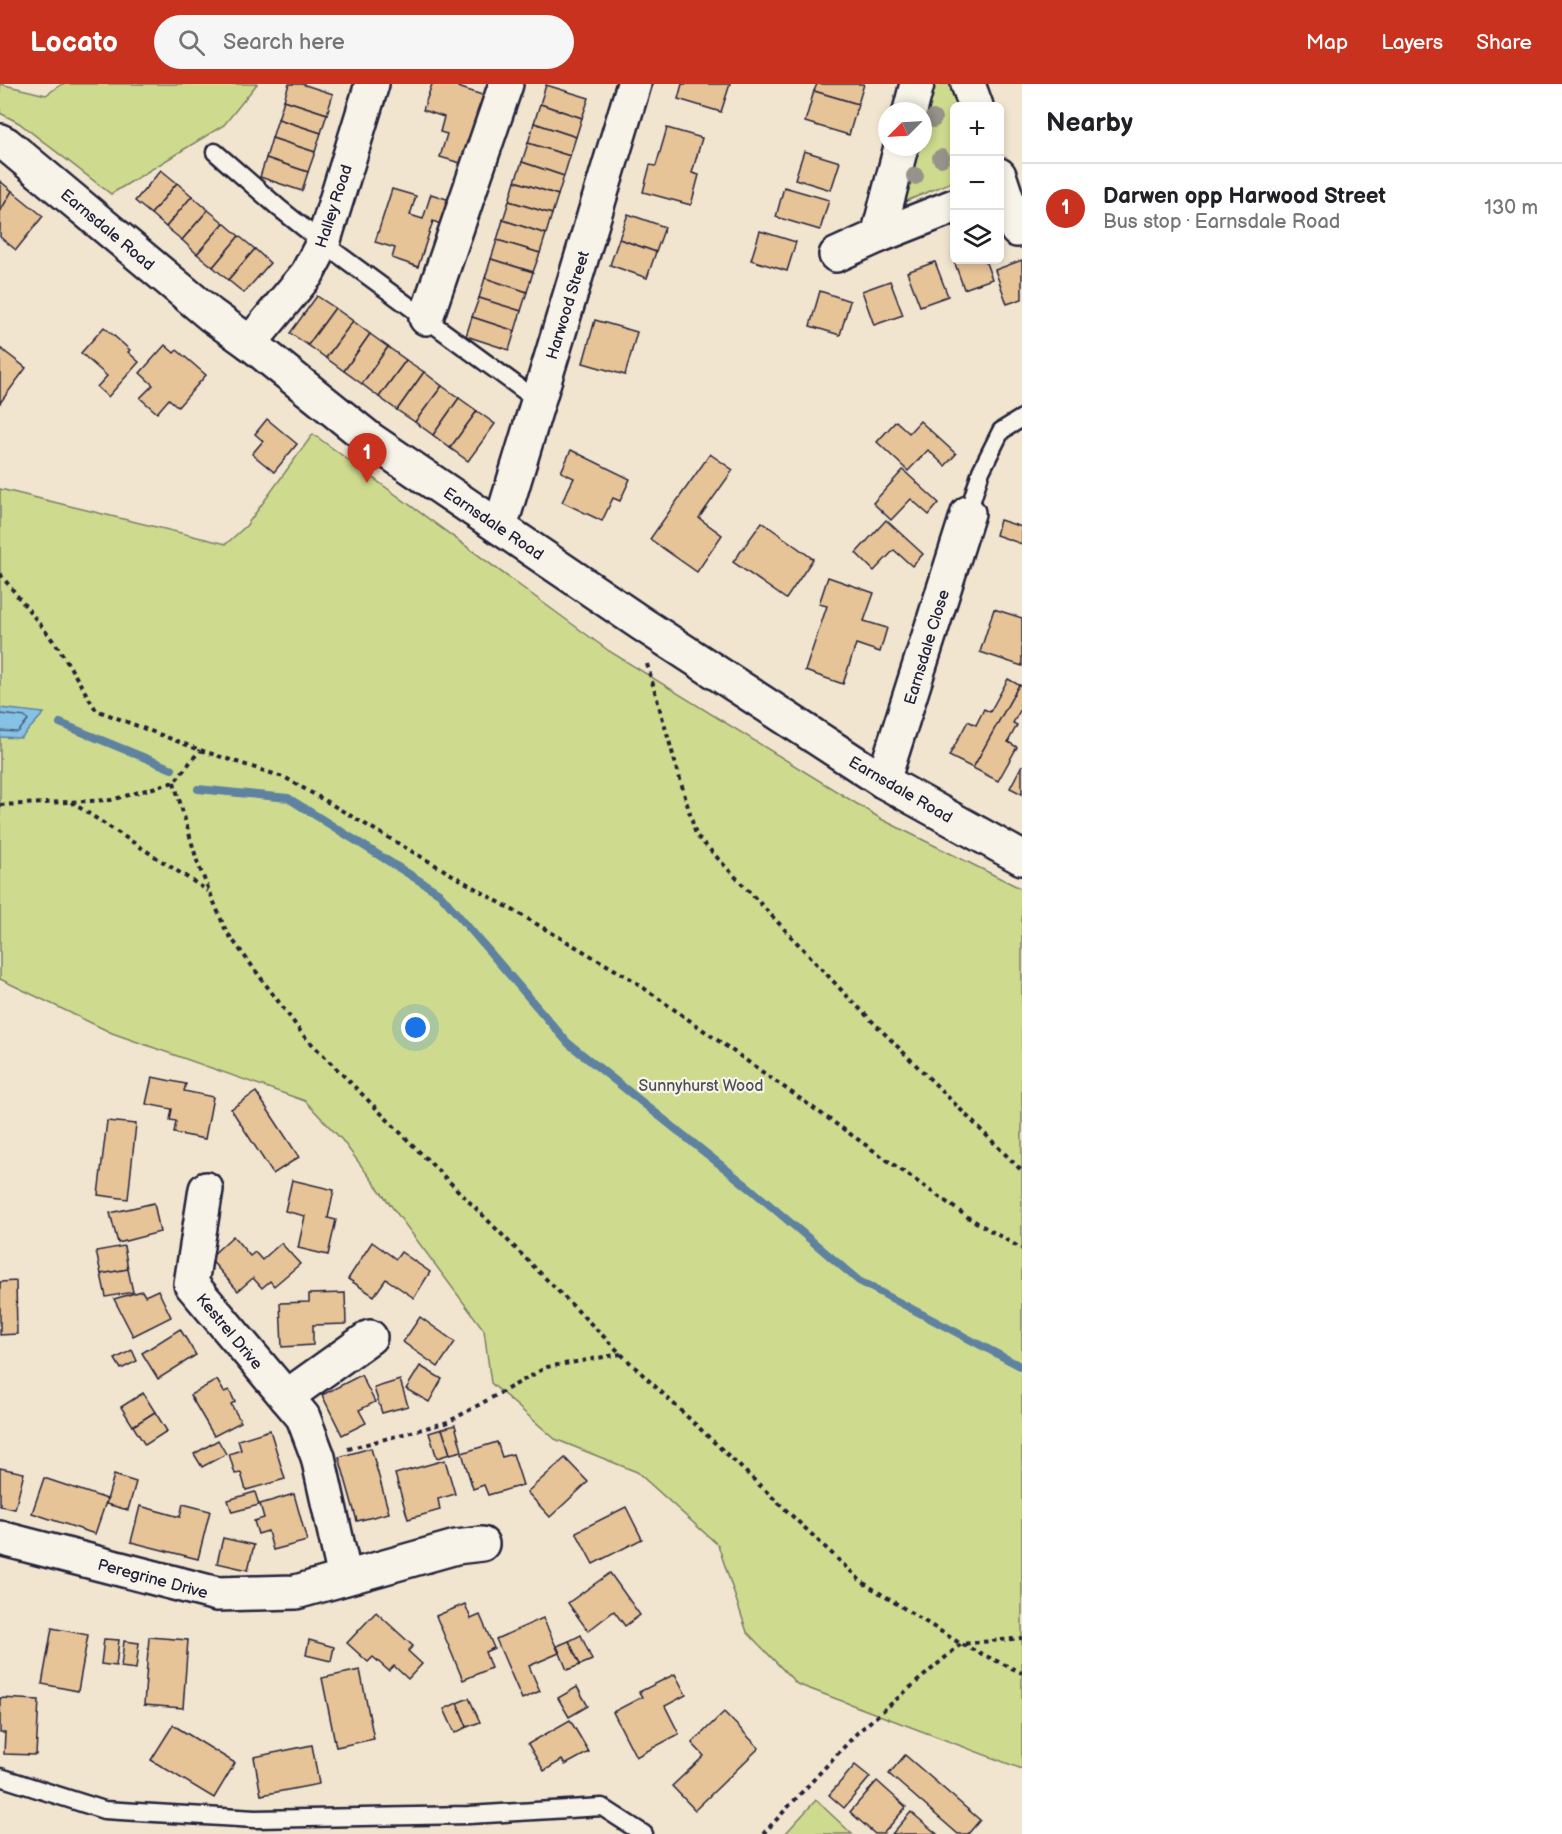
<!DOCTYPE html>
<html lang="en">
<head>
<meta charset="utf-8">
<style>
	body { margin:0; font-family:"Balsamiq Sans",sans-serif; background:#f6f6f6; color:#202124 }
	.controls { position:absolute; right:18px; top:18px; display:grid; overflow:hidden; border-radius:9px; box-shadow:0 3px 9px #0003 }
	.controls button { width:54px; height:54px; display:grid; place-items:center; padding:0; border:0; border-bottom:2px solid #e0e0e0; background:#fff; color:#202124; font:30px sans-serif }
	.compass { position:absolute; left:878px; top:18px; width:54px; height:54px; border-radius:50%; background:#fff; box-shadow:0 3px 9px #0003; rotate:246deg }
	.you { position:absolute; left:416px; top:944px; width:21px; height:21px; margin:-15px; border:4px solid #fff; border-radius:50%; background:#1a73e8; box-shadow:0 0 0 9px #1a73e833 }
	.badge { display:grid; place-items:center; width:39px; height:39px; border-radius:50%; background:#c8321e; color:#fff; font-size:20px; font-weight:700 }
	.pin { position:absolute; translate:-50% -50px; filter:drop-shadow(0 2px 3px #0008) }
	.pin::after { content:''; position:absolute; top:32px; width:21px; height:18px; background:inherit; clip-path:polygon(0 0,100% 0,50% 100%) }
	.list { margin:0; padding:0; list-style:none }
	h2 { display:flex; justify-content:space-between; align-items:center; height:78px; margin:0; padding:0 24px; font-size:26px }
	h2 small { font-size:20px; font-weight:400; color:#757577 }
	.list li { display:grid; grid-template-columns:39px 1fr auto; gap:18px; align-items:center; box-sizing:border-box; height:90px; padding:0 24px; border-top:2px solid #e0e0e0 }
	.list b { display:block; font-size:22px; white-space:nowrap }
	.list p { margin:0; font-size:20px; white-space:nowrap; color:#757577 }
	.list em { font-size:20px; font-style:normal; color:#757577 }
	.icon { flex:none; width:33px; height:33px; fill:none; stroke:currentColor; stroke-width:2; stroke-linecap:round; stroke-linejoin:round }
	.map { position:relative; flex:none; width:1022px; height:1750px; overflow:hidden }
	header { display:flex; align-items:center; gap:36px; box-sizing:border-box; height:84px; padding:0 30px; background:#c8321e; color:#fff }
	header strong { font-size:28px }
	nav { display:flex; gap:33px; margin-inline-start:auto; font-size:21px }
	.search { width:420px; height:54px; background:#f6f6f6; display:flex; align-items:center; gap:15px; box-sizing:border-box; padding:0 21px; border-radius:33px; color:#757577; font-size:22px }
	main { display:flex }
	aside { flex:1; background:#fff }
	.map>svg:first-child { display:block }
	.green { fill:#cedb8e; stroke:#787e64; stroke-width:1.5 }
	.water { fill:#86c2e5; stroke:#5e82a1; stroke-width:1.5 }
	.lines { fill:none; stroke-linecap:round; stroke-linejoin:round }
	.shore { stroke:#4a627f; stroke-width:1.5 }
	.stream { stroke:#5e82a1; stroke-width:8 }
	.building { fill:#e7c398; stroke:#22223b; stroke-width:1.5 }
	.lane-casing { stroke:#22223b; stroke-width:21 }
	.street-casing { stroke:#22223b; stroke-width:38 }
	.path { stroke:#22223b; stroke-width:4; stroke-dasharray:4.5 4.5; stroke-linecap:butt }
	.lane { stroke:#f7f3e8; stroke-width:16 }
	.street { stroke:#f7f3e8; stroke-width:33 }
	.tree { fill:#97938a }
	.labels { text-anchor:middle; stroke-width:4.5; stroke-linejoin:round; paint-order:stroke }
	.street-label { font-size:16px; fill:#22223b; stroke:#f7f3e8 }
	.park-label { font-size:16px; fill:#4d5050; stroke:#f7f3e8 }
</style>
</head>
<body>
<header>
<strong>Locato</strong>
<div class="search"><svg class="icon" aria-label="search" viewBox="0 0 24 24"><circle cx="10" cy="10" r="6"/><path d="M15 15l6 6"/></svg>Search here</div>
<nav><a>Map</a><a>Layers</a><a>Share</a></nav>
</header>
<main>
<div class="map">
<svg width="1022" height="1750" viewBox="0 0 1022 1750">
	<rect width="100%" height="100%" fill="#f2e5d0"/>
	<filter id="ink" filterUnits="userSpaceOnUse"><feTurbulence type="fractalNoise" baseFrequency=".0167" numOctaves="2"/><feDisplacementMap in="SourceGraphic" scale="12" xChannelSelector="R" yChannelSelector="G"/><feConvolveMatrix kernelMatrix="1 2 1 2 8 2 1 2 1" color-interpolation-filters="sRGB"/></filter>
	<g filter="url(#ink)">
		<g class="green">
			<path d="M0,0l46,11 16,-11h195l-33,41 -113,69 -92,-71 -19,-10z"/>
			<path d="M923,0h32l9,22h-10v75l-50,21 4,-55h15z"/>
			<path d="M313,350l296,217 274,169 139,69v880l-225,-85 -50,-52 -29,-87 -81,-73 -82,-33 -64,-56 -7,-53 -142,-190 -37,-39 -193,-68 -112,-54v-490l226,55 20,-18z"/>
			<path d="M816,1716l36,34h-67z"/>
		</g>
		<path class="water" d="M0,624l44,5 -23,25 -21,-1z"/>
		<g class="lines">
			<path class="shore" d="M0,630l26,3 2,3 -10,12 -18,-1"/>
			<g class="stream">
				<path d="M60,639l112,46"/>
				<path d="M198,705l90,9 151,95 129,150 184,147 107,91 163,86"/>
			</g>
		</g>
		<g class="building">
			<path d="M289,0h13l31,10 -6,20 -43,-14z"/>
			<path d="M432,0h27l-1,3 30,10 -21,68 -27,-8 7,-23 -7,-2 4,-15 -21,-7z"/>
			<path d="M682,0h48l-9,28 -43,-13z"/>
			<path d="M817,0h47l-6,20 -44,-13z"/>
			<path d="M546,1l43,13 -7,20 -42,-14z"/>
			<path d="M814,7l44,13 -9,31 -44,-13z"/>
			<path d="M284,16l43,14 -6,19 -43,-14z"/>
			<path d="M540,20l42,14 -6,19 -42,-14z"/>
			<path d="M278,35l43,14 -6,19 -43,-14z"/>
			<path d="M534,39l42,14 -6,19 -42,-13z"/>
			<path d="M667,44l35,10 -10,35 7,2 -8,30 -48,-13 7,-27 6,1z"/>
			<path d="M272,54l43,14 -7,20 -42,-14z"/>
			<path d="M528,59l42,13 -6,20 -42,-14z"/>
			<path d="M804,67l36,11 -9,28 -36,-11z"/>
			<path d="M266,74l42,14 -6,19 -42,-14z"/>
			<path d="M522,78l42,14 -6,19 -43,-14z"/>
			<path d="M161,86l16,13 -26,31 -16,-13z"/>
			<path d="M0,97l12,10 -12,21z"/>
			<path d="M515,97l43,14 -6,19 -43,-13z"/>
			<path d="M177,99l15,13 -26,31 -15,-13z"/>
			<path d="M784,103l45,13 -9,30 -44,-13z"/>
			<path d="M392,105l24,7 -6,19 13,4 8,-25 22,7 -8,25 -12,-5 -15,46 -26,-9 3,-10 -20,-6z"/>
			<path d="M12,107l31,25 -27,34 -16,-13v-25z"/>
			<path d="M192,112l16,14 -26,30 -16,-13z"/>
			<path d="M509,117l43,13 -6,20 -43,-14z"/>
			<path d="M208,126l16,13 -27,31 -15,-14z"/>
			<path d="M628,130l37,13 -9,25 -37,-13z"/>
			<path d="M503,136l43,14 -6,19 -43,-13z"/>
			<path d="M224,139l15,13 -26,31 -16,-13z"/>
			<path d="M760,147l36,11 -9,29 -36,-11z"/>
			<path d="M239,152l16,13 -27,31 -15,-13z"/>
			<path d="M619,155l37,13 -9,26 -37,-13z"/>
			<path d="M497,156l43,13 -7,19 -42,-13z"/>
			<path d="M255,165l15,14 -26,30 -16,-13z"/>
			<path d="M954,170v6h31l7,19 -28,10 -12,-34z"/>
			<path d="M491,175l42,13 -6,20 -42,-14z"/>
			<path d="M1022,176v39l-15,5 -12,-34z"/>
			<path d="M935,178l13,34 -28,10 -13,-34z"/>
			<path d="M485,194l42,14 -6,19 -42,-13z"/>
			<path d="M890,197l13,34 -29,10 -12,-34z"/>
			<path d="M820,207l30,10 -10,34 -30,-9z"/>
			<path d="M317,212l18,12 -27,37 -18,-12z"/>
			<path d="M479,214l42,13 -6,20 -43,-14z"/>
			<path d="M335,224l18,13 -27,37 -18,-13z"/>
			<path d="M472,233l43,14 -6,19 -43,-14z"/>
			<path d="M595,236l42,12 -12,43 -42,-12z"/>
			<path d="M353,237l17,13 -26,37 -18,-13z"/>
			<path d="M104,243l26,23 -2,2 11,10 -31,35 -11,-10 10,-11 -26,-23z"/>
			<path d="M370,250l18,13 -26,37 -18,-13z"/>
			<path d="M165,261l9,8 3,-3 29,25 -28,32 -9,-8 -12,14 -17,-15 13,-13 -13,-12z"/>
			<path d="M388,263l18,13 -27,37 -17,-13z"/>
			<path d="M0,264l26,20 -26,35z"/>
			<path d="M406,276l18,12 -27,38 -18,-13z"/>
			<path d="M424,288l18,14 -27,36 -18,-12z"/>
			<path d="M442,302l17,12 -26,37 -18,-13z"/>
			<path d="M459,314l18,13 -27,37 -17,-13z"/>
			<path d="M477,327l18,13 -27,37 -18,-13z"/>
			<path d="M267,335l30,25 -23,28 -22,-18 11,-13 -8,-7z"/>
			<path d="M896,337l13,12 11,-12 36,33 -11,12 -17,-16 -20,21 -31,-29z"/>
			<path d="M571,366l59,29 -10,22 -7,-3 -11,23 -40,-19 12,-24 -13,-6z"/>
			<path d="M710,370l23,16 -34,48 23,17 -25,37 -47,-33z"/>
			<path d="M903,386l36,33 -10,12 -18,-16 -20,21 -18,-17z"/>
			<path d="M886,436l37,34 -11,12 -18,-16 -20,21 -18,-18z"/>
			<path d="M1000,436l22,7v17l-26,-9z"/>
			<path d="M762,438l51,37 -27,40 -53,-37z"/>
			<path d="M828,493l46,16 -10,28 23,7 -7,24 -24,-8 -13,40 -38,-13 22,-65 -8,-2z"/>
			<path d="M994,525l28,9v48l-42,-14z"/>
			<path d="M1008,595l11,6 -46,83 -24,-12 19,-35 8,4 8,-16 6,3z"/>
			<path d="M1019,601l3,1v15l-2,4 2,2 -9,16 4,2 -9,17 9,5 -19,34 -25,-13z"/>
			<path d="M1022,681v29l-12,-6z"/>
			<path d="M152,993l34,7 -2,7 29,6 -8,42 -31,-6 2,-12 -6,-1 2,-11 -26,-5z"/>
			<path d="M256,1008l43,65 -26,17 -42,-65z"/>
			<path d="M107,1037l29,3 -8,75 -30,-4z"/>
			<path d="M292,1096l42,10 -6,28 8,2 -8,35 -30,-7 7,-32 -20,-5z"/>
			<path d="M154,1119l6,29 -42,11 -8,-30z"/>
			<path d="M233,1152l17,20 5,-4 7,8 19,-17 19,21 -26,22 -4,-5 -8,7 -9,-10 -15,13 -29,-33z"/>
			<path d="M372,1158l24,17 5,-7 29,20 -16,26 -28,-19 -12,17 -26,-17z"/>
			<path d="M124,1162l4,23 -27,5 -5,-23z"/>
			<path d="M128,1185l5,23 -27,5 -5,-23z"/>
			<path d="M16,1197l1,53 -17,1v-53z"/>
			<path d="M158,1206l13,27 -38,19 -19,-37 28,-8 3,5z"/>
			<path d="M345,1209l1,31 -33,1v20l-31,2 -2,-44 29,-1v-8z"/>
			<path d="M420,1233l35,25 -17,25 -35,-25z"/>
			<path d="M180,1245l16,26 -38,24 -16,-26z"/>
			<path d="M132,1266l5,11 -16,8 -6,-10z"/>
			<path d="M420,1282l22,13 -13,23 -23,-13z"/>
			<path d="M361,1291l14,27 -16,8 7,13 -24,12 -20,-40z"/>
			<path d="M217,1296l7,12 5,-2 6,12 -4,2 10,18 -27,14 -24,-41z"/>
			<path d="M400,1296l8,26 -26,7 -8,-25z"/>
			<path d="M143,1309l12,19 -22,14 -12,-19z"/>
			<path d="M155,1328l12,19 -22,14 -12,-19z"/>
			<path d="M455,1341l7,26 -12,3 -8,-25z"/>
			<path d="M442,1345l8,25 -13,4 -8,-25z"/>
			<path d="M270,1346l15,49 -39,11 -5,-17 -6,1 -6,-20 12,-4 -3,-10z"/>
			<path d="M218,1356l8,14 -24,13 -8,-13z"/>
			<path d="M497,1358l5,15 11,-3 10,31 -35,10 -4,-10 -11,4 -11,-36z"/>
			<path d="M371,1364l18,65 -32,8 -18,-64z"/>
			<path d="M565,1374l23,24 -38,35 -23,-25z"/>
			<path d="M445,1376l10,34 -17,5 2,11 -32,9 -13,-45z"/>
			<path d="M0,1384l24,5 -9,36 -15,-3z"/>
			<path d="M114,1391l22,7 -8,28 -22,-6z"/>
			<path d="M44,1394l63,21 -12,35 -63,-21z"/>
			<path d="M255,1408l4,13 -27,7 -4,-12z"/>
			<path d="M294,1410l13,47 -34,9 -5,-19 -10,3 -4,-13 10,-3 -4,-14z"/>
			<path d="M183,1420l27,7 -12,48 -67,-17 9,-36 40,11z"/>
			<path d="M626,1423l16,32 -49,25 -17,-32z"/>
			<path d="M223,1454l31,7 -6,25 -31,-7z"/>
			<path d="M610,1489l30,42 -15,11 -11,-15 -26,20 -20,-28z"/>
			<path d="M465,1520l6,15 9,-4 14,33 -9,4 6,16 -28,12 -27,-64z"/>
			<path d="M376,1528l37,34 -5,5 14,13 -14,15 -14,-13 -5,5 -16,-14 -5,5 -21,-19z"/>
			<path d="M543,1534l16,35 -30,13 11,25 -18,8 -26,-60z"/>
			<path d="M52,1544l36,7 -10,56 -36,-7z"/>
			<path d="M581,1551l11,25 -12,5 -11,-24z"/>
			<path d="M149,1553l39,3 -5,68 -39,-3z"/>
			<path d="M104,1555l15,1 -3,26 -15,-2z"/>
			<path d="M309,1556l25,7 -3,14 -25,-6z"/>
			<path d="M124,1557l15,2 -3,26 -15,-2z"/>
			<path d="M569,1557l11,24 -13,5 -10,-24z"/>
			<path d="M360,1586l14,69 -38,8 -14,-69z"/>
			<path d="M675,1590l11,21 -21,11 14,28 -43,23 -23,-45 29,-15 -3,-5z"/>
			<path d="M577,1603l11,19 -19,11 -11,-19z"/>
			<path d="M0,1614l39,2 -3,55 -32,-1 1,-21h-5z"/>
			<path d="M469,1614l11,24 -13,5 -10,-24z"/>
			<path d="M457,1619l10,24 -12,6 -11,-24z"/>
			<path d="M724,1628l35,36 -64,62 -23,-24 32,-30 -12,-13z"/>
			<path d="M570,1636l19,32 -24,13 -3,-5 -18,11 -16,-27z"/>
			<path d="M173,1641l62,38 -21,35 -63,-38z"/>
			<path d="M312,1661l7,39 -58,11 -7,-38z"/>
			<path d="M905,1671l75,65 -12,14h-10l-69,-60z"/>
			<path d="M855,1681l15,12 -26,31 -15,-13z"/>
			<path d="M877,1697l29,26 -23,27h-8l-25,-22z"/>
			<path d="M911,1728l26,22h-45z"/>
		</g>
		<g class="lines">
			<g class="lane-casing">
				<g id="lane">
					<path d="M215,68l64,56 44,35 215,158"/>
					<path d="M968,429l13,-42 20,-40 21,-13"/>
					<path d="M0,1693l104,33 151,9 214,-4 133,-8 42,27"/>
				</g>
			</g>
			<g class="street-casing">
				<g id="street">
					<path d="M968,0l8,22"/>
					<path d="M910,27l7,-27"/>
					<path d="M0,57l6,3 205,171 39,28 121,97 271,184 241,157 139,77"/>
					<path d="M999,91l18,55"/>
					<path d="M878,152l23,-89"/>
					<path d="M836,171l42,-19 76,-30"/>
					<path d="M426,234l80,-234"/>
					<path d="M250,259l57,-69 16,-31 49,-159"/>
					<path d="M500,443l134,-443"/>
					<path d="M883,697l85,-268"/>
					<path d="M206,1105l-15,95 112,133 15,40 27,121"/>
					<path d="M286,1313l84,-60"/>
					<path d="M0,1454l217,56 79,-2 160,-45 26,-3"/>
				</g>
			</g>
			<g class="path">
				<path d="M0,490l58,73 38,63 104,40 86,28 345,201 338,239 53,31"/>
				<path d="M647,580l49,171 151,161 175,175"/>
				<path d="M174,698l24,82 28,67 78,105 317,318 241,228 99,62 61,29"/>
				<path d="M71,718l137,89"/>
				<path d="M0,721l111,-5 63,-18 26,-32"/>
				<path d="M348,1365l100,-27 99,-55 74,-13"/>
				<path d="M763,1750l94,-101 104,-89 61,-6"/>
			</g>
			<use href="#lane" class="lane"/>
			<use href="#street" class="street"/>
		</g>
		<g class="tree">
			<circle cx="933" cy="35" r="9"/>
			<circle cx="941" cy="74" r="9"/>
			<circle cx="915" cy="92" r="9"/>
		</g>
	</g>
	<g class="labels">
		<g class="street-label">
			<text transform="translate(333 122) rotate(-72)" y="6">Halley Road</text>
			<text transform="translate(108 145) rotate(40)" y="6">Earnsdale Road</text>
			<text transform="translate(567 221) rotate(-73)" y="6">Harwood Street</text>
			<text transform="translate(494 439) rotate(34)" y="6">Earnsdale Road</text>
			<text transform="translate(926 563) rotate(-73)" y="6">Earnsdale Close</text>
			<text transform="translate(901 705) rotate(30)" y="6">Earnsdale Road</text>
			<text transform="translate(230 1247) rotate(50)" y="6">Kestrel Drive</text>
			<text transform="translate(153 1494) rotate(15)" y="6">Peregrine Drive</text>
		</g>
		<g class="park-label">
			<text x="701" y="1007">Sunnyhurst Wood</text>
		</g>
	</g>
</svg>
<div class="controls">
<button>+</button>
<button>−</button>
<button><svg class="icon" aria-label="layers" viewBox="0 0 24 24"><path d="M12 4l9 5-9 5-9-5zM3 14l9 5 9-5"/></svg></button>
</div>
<svg class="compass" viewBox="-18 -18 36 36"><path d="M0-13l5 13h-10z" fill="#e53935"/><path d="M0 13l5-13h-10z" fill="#757577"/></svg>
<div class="you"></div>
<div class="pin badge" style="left:367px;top:399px">1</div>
</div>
<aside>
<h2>Nearby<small></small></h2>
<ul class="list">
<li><span class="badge">1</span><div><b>Darwen opp Harwood Street</b><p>Bus stop · Earnsdale Road</p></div><em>130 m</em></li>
</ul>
</aside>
</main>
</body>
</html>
